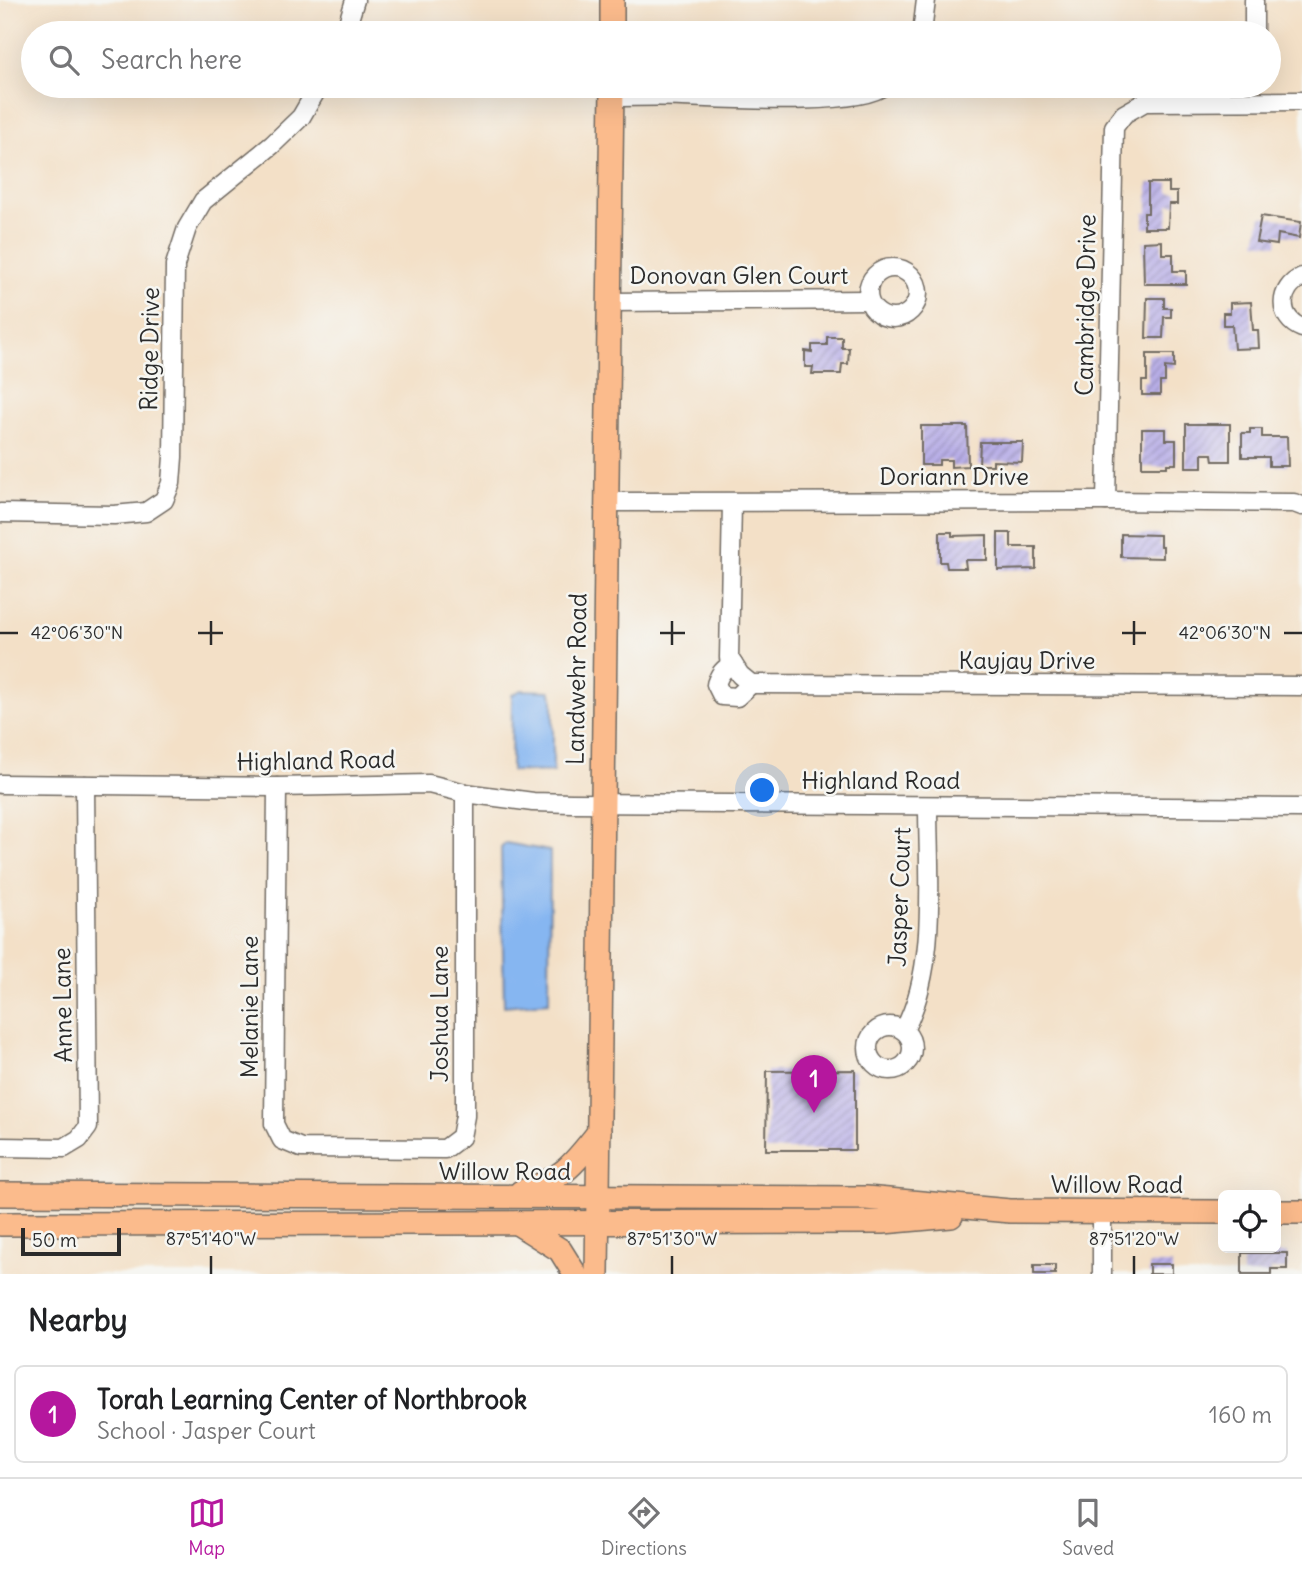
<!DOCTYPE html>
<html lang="en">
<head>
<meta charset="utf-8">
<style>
	body { margin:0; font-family:Delius,sans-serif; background:#f2f2f2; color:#202124 }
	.controls { position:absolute; right:21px; bottom:21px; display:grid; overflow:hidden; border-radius:10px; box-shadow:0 7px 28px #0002 }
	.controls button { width:63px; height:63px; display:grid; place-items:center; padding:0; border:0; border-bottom:2px solid #e0e0e0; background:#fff; color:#202124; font:35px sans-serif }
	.scale { position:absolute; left:21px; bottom:18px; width:100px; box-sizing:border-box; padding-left:7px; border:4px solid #2b2b2b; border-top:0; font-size:19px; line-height:24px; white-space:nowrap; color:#2b2b2b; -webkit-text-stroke:5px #f6f6f2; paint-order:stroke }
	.you { position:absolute; left:763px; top:791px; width:24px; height:24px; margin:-18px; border:5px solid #fff; border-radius:50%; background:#1a73e8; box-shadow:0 0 0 10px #1a73e833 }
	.badge { display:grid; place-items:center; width:46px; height:46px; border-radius:50%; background:#b5179e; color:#fff; font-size:23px; font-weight:700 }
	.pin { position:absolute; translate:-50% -58px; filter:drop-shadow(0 2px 4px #0008) }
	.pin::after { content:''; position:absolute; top:37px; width:24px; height:21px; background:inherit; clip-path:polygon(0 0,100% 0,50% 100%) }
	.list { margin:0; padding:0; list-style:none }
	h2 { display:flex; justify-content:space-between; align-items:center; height:91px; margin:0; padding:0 28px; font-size:30px }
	h2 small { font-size:23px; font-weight:400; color:#757577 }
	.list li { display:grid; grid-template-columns:46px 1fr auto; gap:21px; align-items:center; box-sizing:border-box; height:98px; margin:0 14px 14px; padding:0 14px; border:2px solid #e0e0e0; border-radius:10px }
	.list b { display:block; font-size:26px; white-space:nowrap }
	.list p { margin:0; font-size:23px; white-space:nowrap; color:#757577 }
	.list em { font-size:23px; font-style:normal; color:#757577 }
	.icon { flex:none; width:38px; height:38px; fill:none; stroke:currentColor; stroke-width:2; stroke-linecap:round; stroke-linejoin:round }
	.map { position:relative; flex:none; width:1302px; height:1274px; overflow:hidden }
	.search { position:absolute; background:#fff; box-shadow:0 7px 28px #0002; left:21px; right:21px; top:21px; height:77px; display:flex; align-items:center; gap:18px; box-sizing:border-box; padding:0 24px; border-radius:38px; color:#757577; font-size:26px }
	.sheet { height:203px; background:#fff }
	nav { display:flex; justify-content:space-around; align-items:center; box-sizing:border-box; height:98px; border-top:2px solid #e0e0e0; background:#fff; font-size:19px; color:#757577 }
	nav a { display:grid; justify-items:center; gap:4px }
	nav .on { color:#b5179e }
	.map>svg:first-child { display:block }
	.water { fill:#86b6f1; stroke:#58708e; stroke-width:2 }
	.building { fill:url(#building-hatch) }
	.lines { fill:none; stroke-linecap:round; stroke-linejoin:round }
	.minor-casing { stroke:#716a62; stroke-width:21 }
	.major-casing { stroke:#716a62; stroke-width:26 }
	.minor { stroke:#fff; stroke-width:18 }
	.major { stroke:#fbbb8c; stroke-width:23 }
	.ticks { fill:none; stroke:#2b2b2b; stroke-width:2.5 }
	.labels { text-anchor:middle; stroke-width:5; stroke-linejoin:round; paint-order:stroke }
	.street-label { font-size:24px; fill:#2b2b2b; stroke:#f6f6f2 }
	.ticks-label { font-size:18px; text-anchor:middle; fill:#2b2b2b; stroke:#f6f6f2; stroke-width:5; stroke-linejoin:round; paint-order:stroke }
</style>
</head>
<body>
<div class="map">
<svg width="1302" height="1274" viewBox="0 0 1302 1274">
	<defs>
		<pattern id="building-hatch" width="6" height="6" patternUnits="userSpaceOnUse" patternTransform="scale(1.75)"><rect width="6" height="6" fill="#b8aee7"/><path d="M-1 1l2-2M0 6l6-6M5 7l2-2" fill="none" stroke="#968ebb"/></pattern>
	</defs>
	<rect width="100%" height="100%" fill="#f6f6f2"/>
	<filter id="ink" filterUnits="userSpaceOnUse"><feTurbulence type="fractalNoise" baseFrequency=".0143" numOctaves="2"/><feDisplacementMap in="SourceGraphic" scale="14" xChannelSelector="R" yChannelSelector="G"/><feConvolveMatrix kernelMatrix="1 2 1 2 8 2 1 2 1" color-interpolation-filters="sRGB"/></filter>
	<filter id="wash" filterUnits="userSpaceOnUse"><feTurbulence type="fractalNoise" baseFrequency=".00686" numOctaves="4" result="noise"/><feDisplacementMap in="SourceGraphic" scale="28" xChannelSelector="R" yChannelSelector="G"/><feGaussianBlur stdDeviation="1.57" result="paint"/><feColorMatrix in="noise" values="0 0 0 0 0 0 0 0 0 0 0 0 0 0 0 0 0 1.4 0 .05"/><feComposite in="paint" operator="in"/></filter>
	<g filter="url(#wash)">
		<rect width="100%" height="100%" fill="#f3e0c7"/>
		<g class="water">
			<path d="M521,690l29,1 3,7v74l-42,-1 1,-76z"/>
			<path d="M506,843l44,8 -1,151 -45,4 -3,-158z"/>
		</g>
		<g id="blocks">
			<g class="building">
				<path d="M1148,183h21v9h8v12h-8l-1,24h-24v-15h4z"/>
				<path d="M1261,216l40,6 -2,16 -21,-4 -1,11 -21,-3z"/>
				<path d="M1162,241v13h11v17h13v13h-42l-1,-42z"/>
				<path d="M1147,298h17v10h7v9h-7l-1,21h-17z"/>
				<path d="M1251,302l2,28h5l1,18 -25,1 -2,-24h-9v-12h7v-10z"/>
				<path d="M827,337h15v11h7l-1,16h-6l-1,10h-29l1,-7h-8v-16l7,1v-7h15z"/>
				<path d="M1147,354h27v14l-9,-1v15h-5v13h-18v-14h5z"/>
				<path d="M1186,424h44v37h-17l-1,-7h-10v13h-16z"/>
				<path d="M921,426h46l1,40 -17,1v-7h-12v5h-18z"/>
				<path d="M1142,429h24v11h10v24h-9v3h-25z"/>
				<path d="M1250,429h12v8h25l1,29h-19v-9h-27v-24h8z"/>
				<path d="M980,442h43l-1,20 -29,-1v4h-14z"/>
				<path d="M940,532h12v4l35,-1v25h-22l1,8h-19l-1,-6h-6z"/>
				<path d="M998,533h13v14h25v22l-38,1z"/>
				<path d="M1121,534l39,1v11h3v12l-42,-1z"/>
				<path d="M855,1070v80h-89l1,-79z"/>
				<path d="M1242,1253h45v16h-16v5h-29z"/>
				<rect x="1149" y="1264" width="23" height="10"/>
				<rect x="1034" y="1265" width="21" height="9"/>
			</g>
		</g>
	</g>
	<g filter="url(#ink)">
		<use href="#blocks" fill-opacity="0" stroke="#716a62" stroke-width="2"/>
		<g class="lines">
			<g class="minor-casing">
				<g id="minor">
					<path d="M1254,0v33"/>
					<path d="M345,33l10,-33"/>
					<path d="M922,33l4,-33"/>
					<path d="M612,97c23,0 46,-1 70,0 36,1 178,10 201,-11"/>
					<circle cx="893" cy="293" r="25"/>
					<path d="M1302,277c-24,11 -25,41 0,51"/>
					<path d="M610,302l258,-2"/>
					<path d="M1106,501l8,-374 10,-13 21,-12 157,-1"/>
					<path d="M606,502l500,-1 188,2 8,3"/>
					<path d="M732,503l-3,155 11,17 11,9 551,2"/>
					<path d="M0,513l114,2 32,-3 18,-12 7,-17 2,-26 2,-192 12,-37 16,-27 69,-56 29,-28 18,-31"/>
					<path d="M733,664c-10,5 -13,9 -17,20l6,12 15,1 14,-13"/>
					<path d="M0,784l277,3 152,-3 36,9 68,9 39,1 730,5"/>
					<path d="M277,787l-3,337 8,16 19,8 144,1 16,-12 4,-21v-323"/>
					<circle cx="890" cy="1048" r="22"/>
					<path d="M904,1030c34,-63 24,-154 24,-224"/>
					<path d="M0,1147l64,1 15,-9 9,-12 -3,-342"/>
					<path d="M1102,1211v63"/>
				</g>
			</g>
			<g class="major-casing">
				<g id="major">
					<path d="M612,33v-33"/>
					<path d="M521,1192c41,-12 52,-27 78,-60"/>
					<path d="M0,1194l866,4 144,13 213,1"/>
					<path d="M1276,1212h26"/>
					<path d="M517,1223l43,27 15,24"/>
					<path d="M0,1224l883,-2 68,-6"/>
					<path d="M597,1274l15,-1188"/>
				</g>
			</g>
			<use href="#minor" class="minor"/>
			<use href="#major" class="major"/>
		</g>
	</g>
	<path class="ticks" d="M211,621v24M672,621v24M1134,621v24M0,633h18M198,633h25M660,633h25M1122,633h24M1284,633h18M211,1256v18M672,1256v18M1134,1256v18"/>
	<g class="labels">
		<g class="street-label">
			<text x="739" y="284">Donovan Glen Court</text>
			<text transform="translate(1086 305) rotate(-89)" y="8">Cambridge Drive</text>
			<text transform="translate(150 349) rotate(-89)" y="8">Ridge Drive</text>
			<text x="954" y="485">Doriann Drive</text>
			<text x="1027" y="669">Kayjay Drive</text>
			<text transform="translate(577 679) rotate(-89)" y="8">Landwehr Road</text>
			<text transform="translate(316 761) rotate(-1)" y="8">Highland Road</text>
			<text x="881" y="789">Highland Road</text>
			<text transform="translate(900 897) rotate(-88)" y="8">Jasper Court</text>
			<text transform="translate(63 1005) rotate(-91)" y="8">Anne Lane</text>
			<text transform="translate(250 1007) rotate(-90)" y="8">Melanie Lane</text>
			<text transform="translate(440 1014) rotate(-90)" y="8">Joshua Lane</text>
			<text x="505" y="1180">Willow Road</text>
			<text x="1117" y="1193">Willow Road</text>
		</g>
	</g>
	<g class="ticks-label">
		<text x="77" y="639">42°06'30"N</text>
		<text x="1225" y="639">42°06'30"N</text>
		<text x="211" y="1245">87°51'40"W</text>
		<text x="672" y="1245">87°51'30"W</text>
		<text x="1134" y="1245">87°51'20"W</text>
	</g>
</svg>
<div class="controls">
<button><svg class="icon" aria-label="locate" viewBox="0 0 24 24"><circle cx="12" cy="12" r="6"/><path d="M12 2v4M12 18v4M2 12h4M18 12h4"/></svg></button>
</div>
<div class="scale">50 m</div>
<div class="you"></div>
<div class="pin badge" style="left:814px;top:1113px">1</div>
<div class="search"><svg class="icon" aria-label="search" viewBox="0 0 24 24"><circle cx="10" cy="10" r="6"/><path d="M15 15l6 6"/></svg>Search here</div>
</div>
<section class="sheet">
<h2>Nearby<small></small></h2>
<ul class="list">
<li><span class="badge">1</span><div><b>Torah Learning Center of Northbrook</b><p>School · Jasper Court</p></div><em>160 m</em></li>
</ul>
</section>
<nav>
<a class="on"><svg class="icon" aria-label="map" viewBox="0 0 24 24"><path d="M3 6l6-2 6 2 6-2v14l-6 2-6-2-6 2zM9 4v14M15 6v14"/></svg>Map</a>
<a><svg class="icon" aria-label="directions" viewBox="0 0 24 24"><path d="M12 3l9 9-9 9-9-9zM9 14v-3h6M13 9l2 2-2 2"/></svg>Directions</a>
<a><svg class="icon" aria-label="saved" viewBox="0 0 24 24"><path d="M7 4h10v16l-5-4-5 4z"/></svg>Saved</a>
</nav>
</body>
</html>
